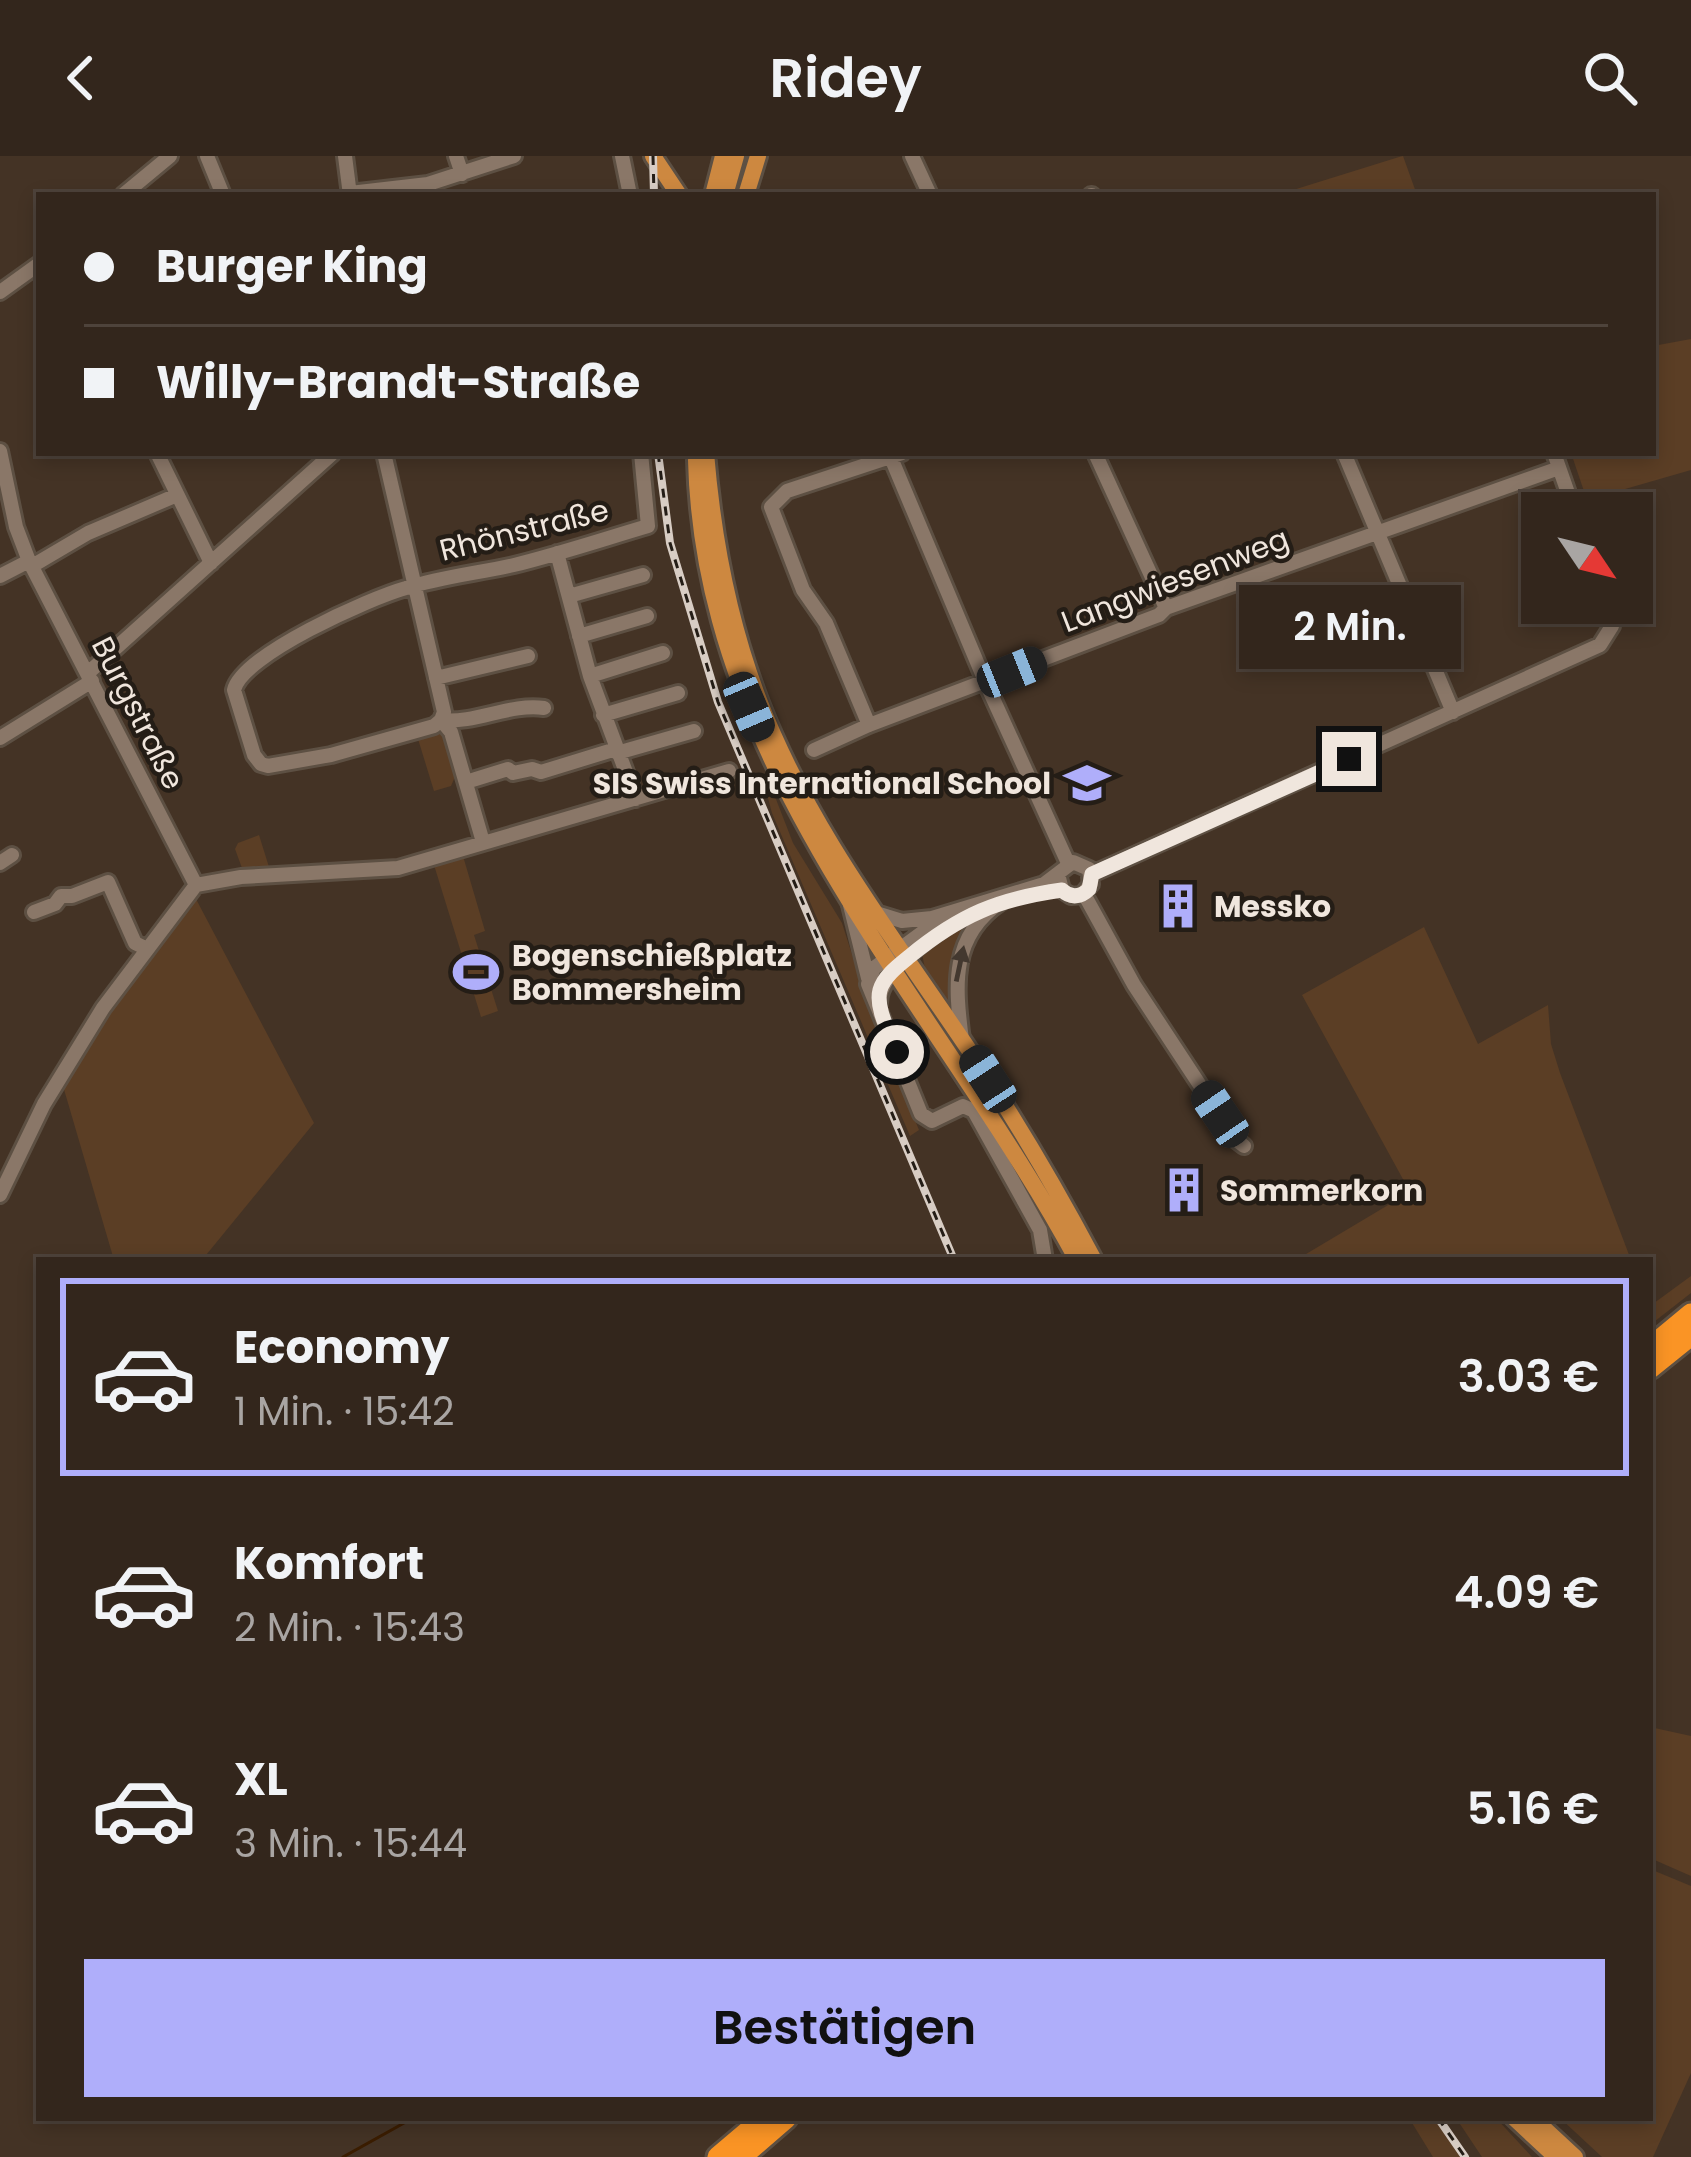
<!DOCTYPE html>
<html lang="de">
<head>
<meta charset="utf-8">
<style>
	body { margin:0; font-family:Poppins,sans-serif; background:#3e3229; color:#f1f3f6; height:100vh; display:flex; flex-direction:column; font-size:45px; white-space:nowrap }
	* { box-sizing:border-box; margin:0 }
	p { font-size:39px; color:#a9a5a3 }
	.icon { flex:none; width:66px; height:66px; fill:none; stroke:currentColor; stroke-width:2; stroke-linecap:round; stroke-linejoin:round }
	.map { position:relative; flex:1; overflow:hidden }
	.panel { position:absolute; left:36px; top:1101px; width:1617px; height:864px; display:flex; flex-direction:column; background:#33261c; border-radius:0px; box-shadow:0 6px 18px #0003,0 0 0 3px #4e433b }
	.panel>* { flex:none }
	.hud { position:absolute; left:36px; top:36px; width:1620px; height:264px; border-radius:0px; box-shadow:0 6px 18px #0003,0 0 0 3px #4e433b; display:grid; align-content:center; height:264px; padding:0 48px; background:#33261c }
	.needle { width:78px; rotate:125deg }
	.controls { position:absolute; left:1521px; top:336px; display:grid; gap:24px }
	.controls a { display:grid; place-items:center; width:132px; height:132px; border-radius:0px; background:#33261c; box-shadow:0 6px 18px #0003,0 0 0 3px #4e433b; font-size:60px }
	.end { position:absolute; width:54px; height:54px; margin:-27px; border:15px solid #f0e6dd; background:#111; box-shadow:0 0 0 6px #111 }
	.from { border-radius:50% }
	.bubble { position:absolute; height:84px; border-radius:0px; background:#33261c; box-shadow:0 6px 18px #0003,0 0 0 3px #4e433b; font-size:39px; font-weight:600; line-height:84px; text-align:center }
	.car { position:absolute; width:36px; height:72px; margin:-36px -18px; border-radius:15px; box-shadow:0 0 9px 3px #0007; background:linear-gradient(#222 24%,#8ab4d8 0 40%,#222 0 76%,#8ab4d8 0 86%,#222 0) }
	.hud b { display:flex; align-items:center; gap:42px; height:114px; font-size:45px }
	.hud b+b { border-top:3px solid #4e433b }
	.hud i { width:30px; height:30px; background:#f1f3f6 }
	ul { padding:21px 0 0; list-style:none }
	li { display:flex; align-items:center; gap:36px; height:198px; margin:0 24px 18px; padding:0 24px; border:6px solid transparent; border-radius:0px }
	li div { flex:1 }
	li b { display:block; font-size:45px }
	li em { font-style:normal; font-weight:600 }
	li.on { border-color:#afaefa }
	li>.icon { width:108px; height:108px; stroke-width:1.5 }
	.primary-button { display:flex; gap:24px; margin-top:auto; padding:24px 48px }
	.primary-button a { flex:1; height:138px; border-radius:0px; background:#afaefa; color:#111; font-size:48px; font-weight:600; line-height:138px; text-align:center }
	header { display:flex; justify-content:space-between; align-items:center; height:156px; padding:0 48px; background:#33261c; font-size:54px; font-weight:600 }
	.map>svg:first-child { display:block }
	.green { fill:#5b3e25 }
	.lines { fill:none; stroke-linecap:round; stroke-linejoin:round }
	.stream { stroke:#3b1d00; stroke-width:3 }
	.minor-casing { stroke:#5d5043; stroke-width:20 }
	.major-casing { stroke:#5d5043; stroke-width:22 }
	.highway-casing { stroke:#5d5043; stroke-width:27 }
	.minor { stroke:#8a7768; stroke-width:14 }
	.major { stroke:#cd8840; stroke-width:16 }
	.highway { stroke:#fa9425; stroke-width:21 }
	.rail-casing { stroke:#d8cdc4; stroke-width:8 }
	.rail { stroke:#241d16; stroke-width:3; stroke-dasharray:9; stroke-linecap:butt }
	.oneway { fill:#43382f }
	.route { stroke:#f0e6dd; stroke-width:15 }
	.labels { text-anchor:middle; dominant-baseline:central; stroke-width:9; stroke-linejoin:round; paint-order:stroke }
	.street-label { font-size:30px; fill:#f0e6dd; stroke:#241d16 }
	.poi-label { font-size:30px; font-weight:bold; fill:#f0e6dd; stroke:#241d16; text-anchor:start }
</style>
</head>
<body>
<header><svg class="icon" aria-label="back" viewBox="0 0 24 24"><path d="M15 5l-7 7 7 7"/></svg>Ridey<svg class="icon" aria-label="search" viewBox="0 0 24 24"><circle cx="10" cy="10" r="6"/><path d="M15 15l6 6"/></svg></header>
<div class="map">
<svg width="1691" height="2001" viewBox="0 0 1691 2001">
	<rect width="100%" height="100%" fill="#443325"/>
	<!-- green -->
	<path class="green" d="M1403,0L1417,39H1277L1399,1Z
		M1691,183V314L1587,344L1571,297H1653V190Z
		M438,574L444,577L457,616L451,630L434,635L418,583Z
		M762,620H767L793,687L842,767L869,852L919,974L910,980L772,657Z
		M259,679L269,711L242,712L235,693L238,687Z
		M463,700L485,775L474,779L498,855L481,861L434,709Z
		M196,743L314,967L202,1104H114L63,930L141,807Z
		M971,764C951,792 944,820 952,854L927,822L922,798L955,771Z
		M1424,771L1478,888L1548,849L1551,888L1560,917L1631,1104H1296L1410,1036L1302,839Z
		M1691,1120V1137L1650,1169V1150Z
		M1650,1571L1691,1580V1720L1650,1702Z
		M1650,1713L1691,1730V1917L1653,2001H1602L1560,1962H1650Z
		M1409,1962H1438L1465,2001H1433Z
		M1456,1962H1496L1532,2001H1482Z"/>
	<g class="lines">
		<!-- stream -->
		<path class="stream" d="M343,2001L413,1962"/>
		<!-- minor casing -->
		<g class="minor-casing">
			<path id="minor" d="M207,0L223,39
				M345,0L350,39
				M456,0L462,18
				M622,0L630,39
				M912,0L930,39
				M350,37L428,28L514,0
				M123,39L170,0
				M1091,39H1092
				M0,136L39,108
				M0,295L16,371L29,405L196,729
				M157,297L211,407
				M384,297L444,556L441,564L451,576L483,686
				M889,297L985,525L1068,707
				M1095,297L1166,452
				M1344,297L1453,556
				M1554,297L1575,357
				M557,397L590,520L636,643
				M32,410L88,377L177,339
				M0,420L29,405
				M569,440L643,419
				M579,480L647,460
				M88,517L333,297
				M590,520L663,497
				M436,522L528,500
				M603,559L678,537
				M441,564L434,570L331,599L268,610L261,608L254,599L234,534C242,499 370,442 406,432C441,421 478,417 514,409C559,398 604,383 648,370L641,297
				M441,564C476,568 510,547 544,552
				M869,569L826,467L803,434L771,351L787,335L902,297
				M0,582L92,525
				M814,594L869,569L1159,459L1166,452L1559,312
				M617,597L694,575
				M466,626L508,613L513,617L532,613L541,616L616,593
				M0,707L12,699
				M1092,718L1600,489L1612,470L1606,447
				M196,729L241,721L398,712L729,615
				M1084,738L1134,829L1236,984L1244,990
				M850,749L868,822
				M34,756L55,748L61,740H72L108,726L135,787L145,792
				M876,757L902,765L932,762L1044,728L1073,706L1089,713L1091,728L1082,739L1071,740L1062,734L1058,718
				M949,757L874,812L868,828L921,958L932,965L963,950L974,955L1040,1074L1045,1104
				M879,847C879,814 942,770 971,757
				M962,884C955,830 950,780 1001,746
				M0,1039L44,948L103,852L196,729"/>
		</g>
		<!-- major casing -->
		<g class="major-casing">
			<path id="major" d="M653,0L679,39
				M713,39L723,0
				M725,39L736,0
				M746,39L758,0
				M706,297C713,382 729,467 760,547C806,665 881,765 952,869C1004,944 1051,1023 1094,1104
				M696,304C704,618 936,843 1077,1104
				M1514,1962L1556,2001
				M1533,1962L1575,2001"/>
		</g>
		<!-- highway casing -->
		<g class="highway-casing">
			<path id="highway" d="M1650,1192L1691,1158
				M1650,1212L1691,1179
				M718,2001L764,1962
				M741,2001L786,1962"/>
		</g>
		<!-- minor -->
		<use href="#minor" class="minor"/>
		<!-- major -->
		<use href="#major" class="major"/>
		<!-- highway -->
		<use href="#highway" class="highway"/>
		<!-- rail casing -->
		<g class="rail-casing">
			<path id="rail" d="M653,0L654,39
				M658,297L670,387L718,546L954,1104
				M1438,1962L1465,2001"/>
		</g>
		<!-- rail -->
		<use href="#rail" class="rail"/>
	</g>
	<!-- one-way arrows -->
	<defs><path id="oneway-solid" d="M-6-.8H1V-3.2L6.5 0L1 3.2V.8H-6Z" transform="scale(3)"/></defs>
	<use class="oneway" href="#oneway-solid" transform="translate(960 808) rotate(-78)"/>
	<g class="lines">
		<!-- route -->
		<path class="route" d="M897,896C891,879 875,853 880,834C884,820 899,809 910,800C960,759 998,743 1062,734C1071,743 1081,741 1089,733L1092,718L1349,603"/>
	</g>
	<!-- icons -->
	<defs>
		<g id="school-bare" transform="scale(3.6)"><path d="M0-5L7-2L0 1L-7-2ZM-4 1L0 2.5L4 1V4Q0 6-4 4Z" fill="#afaefa" stroke="#241d16" stroke-width="2.5" paint-order="stroke"/></g>
		<g id="building-bare" transform="scale(3.6)"><path d="M-4-6H4V6H1V3H-1V6H-4ZM-2.5-4.3h1.7v1.8h-1.7ZM.8-4.3h1.7v1.8H.8ZM-2.5-1h1.7V.8h-1.7ZM.8-1h1.7V.8H.8Z" fill="#afaefa" stroke="#241d16" stroke-width="2.5" paint-order="stroke"/></g>
		<g id="stadium-bare" transform="scale(3.6)"><path d="M0-5a6.5 5 0 1 0 0 10a6.5 5 0 1 0 0-10ZM-3.5-1.8h7v3.6h-7Z" fill="#afaefa" stroke="#241d16" stroke-width="2.5" paint-order="stroke"/></g>
	</defs>
	<g fill-rule="evenodd">
		<use href="#school-bare" x="1087" y="627"/>
		<use href="#building-bare" x="1178" y="750"/>
		<use href="#stadium-bare" x="476" y="816"/>
		<use href="#building-bare" x="1184" y="1034"/>
	</g>
	<g class="labels">
		<!-- street labels -->
		<g class="street-label">
			<text transform="translate(524 374) rotate(-14)">Rhönstraße</text>
			<text transform="translate(1175 424) rotate(-21)">Langwiesenweg</text>
			<text transform="translate(138 557) rotate(63)">Burgstraße</text>
		</g>
		<!-- poi labels -->
		<g class="poi-label">
			<text x="1051" y="627" text-anchor="end">SIS Swiss International School</text>
			<text x="1214" y="750">Messko</text>
			<text x="512" y="799">Bogenschießplatz<tspan x="512" dy="34">Bommersheim</tspan></text>
			<text x="1220" y="1034">Sommerkorn</text>
		</g>
	</g>
</svg>
<div class="controls">
<a><svg class="needle" viewBox="-14 -14 28 28"><path d="M0-13l5 13h-10z" fill="#e53935"/><path d="M0 13l5-13h-10z" fill="#a9a5a3"/></svg></a>
</div>
<i class="end from" style="left:897px;top:896px"></i>
<i class="end" style="left:1349px;top:603px"></i>
<div class="bubble" style="left:1239px;top:429px;width:222px">2 Min.</div>
<i class="car" style="left:1012px;top:516px;rotate:68deg"></i>
<i class="car" style="left:749px;top:551px;rotate:157deg"></i>
<i class="car" style="left:988px;top:923px;rotate:327deg"></i>
<i class="car" style="left:1220px;top:958px;rotate:326deg"></i>
<div class="hud">
<b><i class="from"></i>Burger King</b>
<b><i></i>Willy-Brandt-Straße</b>
</div>
<section class="panel">
<ul>
<li class="on"><svg class="icon" aria-label="car" viewBox="0 0 24 24"><path d="M5 17H2v-5l4-1 3-4h7l3 4 3 1v5h-3M9 17h6M6 11h13"/><circle cx="7" cy="17" r="2"/><circle cx="17" cy="17" r="2"/></svg><div><b>Economy</b><p>1 Min. · 15:42</p></div><em>3.03 €</em></li>
<li><svg class="icon" aria-label="car" viewBox="0 0 24 24"><path d="M5 17H2v-5l4-1 3-4h7l3 4 3 1v5h-3M9 17h6M6 11h13"/><circle cx="7" cy="17" r="2"/><circle cx="17" cy="17" r="2"/></svg><div><b>Komfort</b><p>2 Min. · 15:43</p></div><em>4.09 €</em></li>
<li><svg class="icon" aria-label="car" viewBox="0 0 24 24"><path d="M5 17H2v-5l4-1 3-4h7l3 4 3 1v5h-3M9 17h6M6 11h13"/><circle cx="7" cy="17" r="2"/><circle cx="17" cy="17" r="2"/></svg><div><b>XL</b><p>3 Min. · 15:44</p></div><em>5.16 €</em></li>
</ul>
<div class="primary-button"><a>Bestätigen</a></div>
</section>
</div>
</body>
</html>
